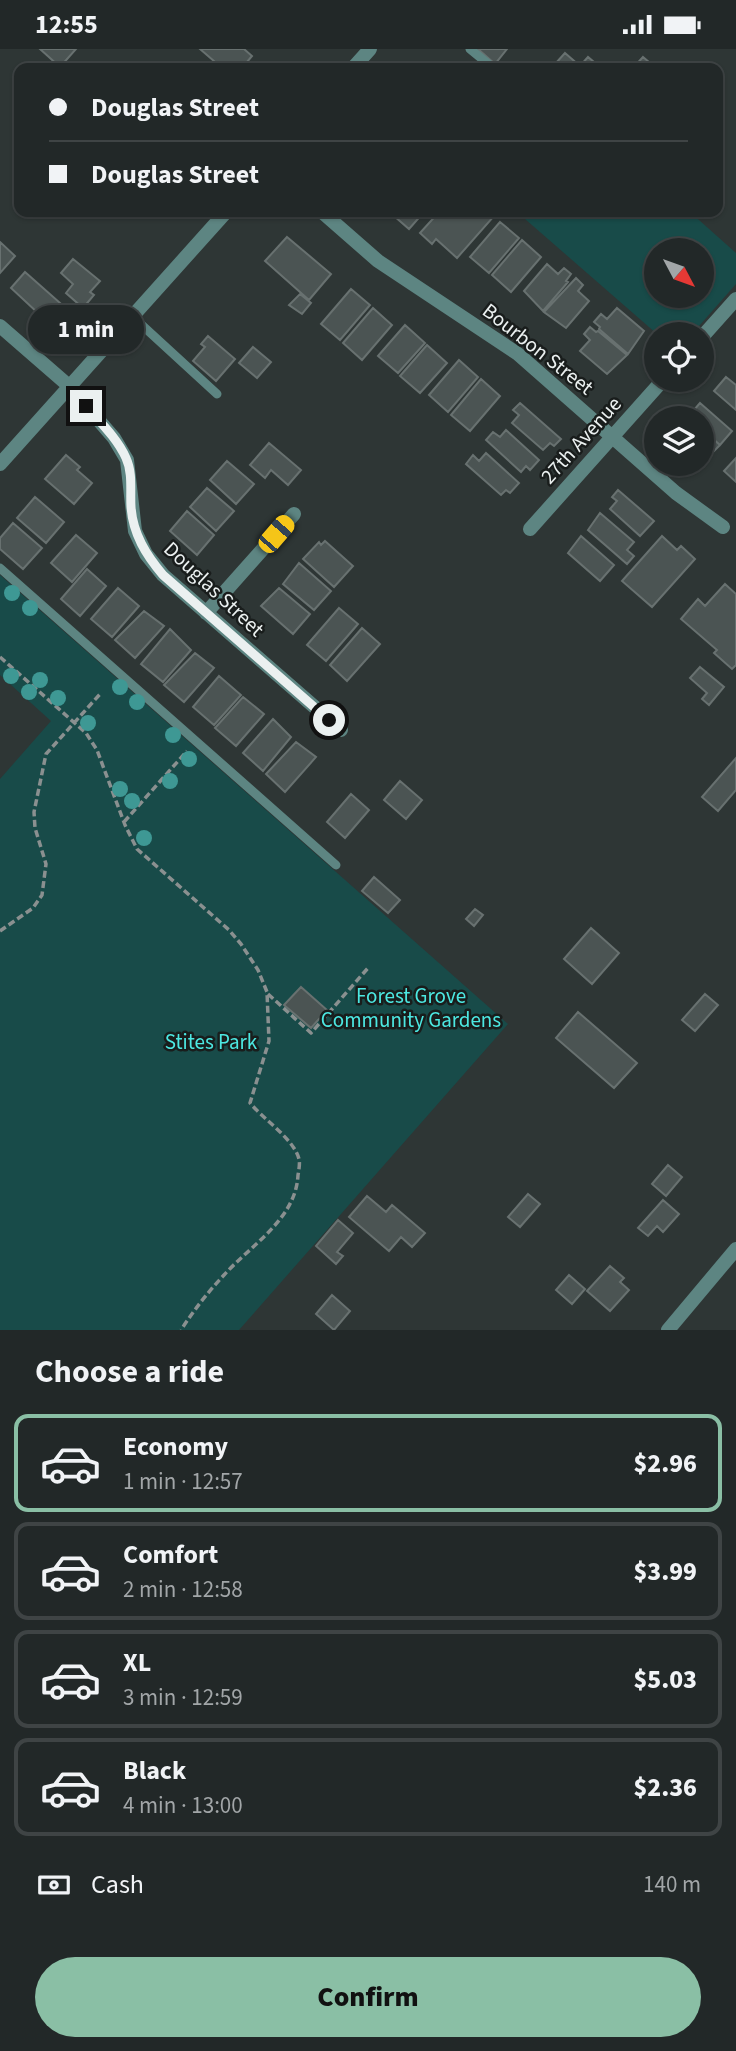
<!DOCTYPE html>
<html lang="en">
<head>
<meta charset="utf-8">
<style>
	body { margin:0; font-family:"Source Sans 3",sans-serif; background:#2e3434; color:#f1f3f6; height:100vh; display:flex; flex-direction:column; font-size:26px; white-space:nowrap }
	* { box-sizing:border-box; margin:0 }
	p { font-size:23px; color:#a2a6a8 }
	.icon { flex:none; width:38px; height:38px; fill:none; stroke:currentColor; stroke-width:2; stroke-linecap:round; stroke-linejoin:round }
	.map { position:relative; height:1281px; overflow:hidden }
	.panel { display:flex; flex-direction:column; background:#222828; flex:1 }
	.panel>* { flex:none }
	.top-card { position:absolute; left:14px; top:14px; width:709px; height:154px; border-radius:14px; box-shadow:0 2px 5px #0004,0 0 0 2px #3f4445; display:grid; align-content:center; height:154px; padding:0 35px; background:#222828 }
	.needle { width:46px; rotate:131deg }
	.fabs { position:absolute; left:644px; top:189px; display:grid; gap:14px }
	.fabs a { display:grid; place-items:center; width:70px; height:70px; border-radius:50%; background:#222828; box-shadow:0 2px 5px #0004,0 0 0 2px #3f4445; font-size:35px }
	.end { position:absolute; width:32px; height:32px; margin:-16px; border:9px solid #ebf0f0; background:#111; box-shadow:0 0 0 4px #111 }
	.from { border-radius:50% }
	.bubble { position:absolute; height:49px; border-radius:24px; background:#222828; box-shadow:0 2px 5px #0004,0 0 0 2px #3f4445; font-size:23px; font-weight:800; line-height:49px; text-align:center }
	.car { position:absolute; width:21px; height:42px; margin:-21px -10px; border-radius:9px; box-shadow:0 0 5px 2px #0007; background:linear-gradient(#f5c518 24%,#345 0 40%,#f5c518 0 76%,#345 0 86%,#f5c518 0) }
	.top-card b { display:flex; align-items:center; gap:24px; height:66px; font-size:26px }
	.top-card b+b { border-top:2px solid #3f4445 }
	.top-card i { width:18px; height:18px; background:#f1f3f6 }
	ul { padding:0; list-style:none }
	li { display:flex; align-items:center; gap:21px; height:98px; margin:0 14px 10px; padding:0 21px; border:4px solid #3f4445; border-radius:14px }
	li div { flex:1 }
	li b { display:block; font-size:26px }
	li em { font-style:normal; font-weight:800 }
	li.selected { border-color:#8abfa5 }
	li>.icon { width:63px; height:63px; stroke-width:1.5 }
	h2 { padding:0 35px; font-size:32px; line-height:84px }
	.pay { display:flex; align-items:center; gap:18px; height:77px; padding:0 35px; font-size:26px }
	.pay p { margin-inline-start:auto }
	.action { display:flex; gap:14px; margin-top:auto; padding:14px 35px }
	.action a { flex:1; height:80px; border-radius:42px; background:#8abfa5; color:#111; font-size:28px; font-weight:800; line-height:80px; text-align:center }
	.status { display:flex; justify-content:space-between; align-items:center; height:49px; padding:0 35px; background:#222828; direction:ltr }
	.status svg { height:19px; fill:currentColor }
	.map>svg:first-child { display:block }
	.green { fill:#184b49; fill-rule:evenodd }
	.building { fill:#4b5453; stroke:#687170; stroke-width:2 }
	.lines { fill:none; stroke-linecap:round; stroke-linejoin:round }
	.path { stroke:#8a9090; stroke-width:3.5; stroke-dasharray:7 3.5; stroke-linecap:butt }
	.lane { stroke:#5d8582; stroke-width:9 }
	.street { stroke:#5d8582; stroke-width:14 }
	.tree { fill:#3e9894 }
	.route { stroke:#ebf0f0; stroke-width:9 }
	.labels { text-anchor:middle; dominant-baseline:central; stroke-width:5; stroke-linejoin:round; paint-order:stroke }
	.street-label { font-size:21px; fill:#ebf0f0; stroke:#191d1c }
	.park-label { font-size:21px; fill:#4ce8e2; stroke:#191d1c }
</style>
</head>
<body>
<div class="status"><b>12:55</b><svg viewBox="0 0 49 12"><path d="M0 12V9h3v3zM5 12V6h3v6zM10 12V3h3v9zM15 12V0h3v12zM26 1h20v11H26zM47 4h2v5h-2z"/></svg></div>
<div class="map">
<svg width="736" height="1281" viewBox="0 0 736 1281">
	<rect width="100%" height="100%" fill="#2e3635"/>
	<!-- green -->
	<path class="green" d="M517,163H690L736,204V235L692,285H657ZM656,201H702V247H656Z
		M0,526L508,975L239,1281H0V730L51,672L0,626Z"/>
	<!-- building -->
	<path class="building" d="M40,0H76L60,18Z
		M200,0H244L252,7L242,19H222Z
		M478,0H507L495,15Z
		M565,4L580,17L588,8L601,19H562L556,14Z
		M643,8L656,19H633Z
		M395,163H424L409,180L393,166Z
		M439,163H491L495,166L457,209L436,190L432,195L420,184Z
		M500,173L519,189L489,224L470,208Z
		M287,188L331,225L309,251L265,212Z
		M522,191L541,208L511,243L492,226Z
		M0,193L15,207L0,224Z
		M73,210L100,232L90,243L94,246L83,259L66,244L73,235L61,224Z
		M547,215L558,225L564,219L571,225L566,232L568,233L543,262L524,242Z
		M25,223L68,261L53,278L11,239Z
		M576,229L583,236L578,242L589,252L566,279L544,263Z
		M351,240L370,256L340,291L321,275Z
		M300,245L311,254L302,265L289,256Z
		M373,259L392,276L362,311L343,294Z
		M617,259L644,282L628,305L599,280L600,278L594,273L601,265L607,270Z
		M405,276L425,294L398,324L378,307Z
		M590,278L596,283L598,282L627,306L607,325L580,302L590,291L584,285Z
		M208,287L235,310L216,332L193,312L205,298L201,295Z
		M427,296L447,314L420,344L400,327Z
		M253,298L271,313L257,329L239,314Z
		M459,311L478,328L448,363L429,346Z
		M726,328L736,336V361L714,342Z
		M481,330L500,347L470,382L451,366Z
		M520,354L561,390L554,397L550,394L543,401L512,374L519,366L513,361Z
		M700,354L732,382L720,396L702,380V369L688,368Z
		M702,380L720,396L707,409L702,404Z
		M506,381L539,411L530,421L526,417L521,423L486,391L493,383L500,388Z
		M269,394L301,421L288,436L271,421L265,429L250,416Z
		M486,404L519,434L510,444L506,441L501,446L466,415L473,406L479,412Z
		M66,406L80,418L77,421L92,434L74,455L45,430Z
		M736,409V433L724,422Z
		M227,412L254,435L236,455L210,431Z
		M207,439L234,462L216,482L190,458Z
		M618,441L654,472L640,487L610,460L617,452L612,448Z
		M35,448L64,473L46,494L17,469Z
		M187,462L214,486L197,506L170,482Z
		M600,464L634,493L627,501L634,507L627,515L588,481Z
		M13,474L42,499L23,520L0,500V489Z
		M76,486L97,504L72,533L51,514Z
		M581,487L614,516L600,532L568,504Z
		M662,487L677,501L681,497L695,510L652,558L622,532Z
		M325,492L353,517L334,538L303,510L319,493L321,496Z
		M299,514L331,542L314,561L283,535Z
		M87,520L106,537L80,567L61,550Z
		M725,535L736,545V616L732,620L714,604L717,601L681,570L698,550L705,557Z
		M118,539L139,557L112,588L91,570Z
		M279,539L310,565L293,585L261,557Z
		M339,559L358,575L326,612L307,596Z
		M144,562L164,577L135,609L115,591Z
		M362,579L380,595L347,632L330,616Z
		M170,580L191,601L163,633L141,615Z
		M195,604L214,619L184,653L164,636Z
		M700,618L724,638L709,656L702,650L707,644L690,629Z
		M219,627L241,646L214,676L193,658Z
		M243,648L264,665L236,697L215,679Z
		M273,670L291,688L263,722L243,704Z
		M296,693L316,708L285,743L266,725Z
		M736,709V741L718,762L702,748Z
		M400,732L422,751L406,770L384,751Z
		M351,745L369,761L345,789L327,773Z
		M374,828L400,851L388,864L362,842Z
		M475,860L483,866L474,877L466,870Z
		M591,879L619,904L592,935L564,910Z
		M301,938L327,961L311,979L284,956Z
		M705,945L718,956L695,982L682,971Z
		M578,963L637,1014L614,1039L556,989Z
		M668,1116L682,1128L666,1147L652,1135Z
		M528,1145L540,1155L520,1178L508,1168Z
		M367,1147L386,1163L392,1156L425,1184L412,1198L401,1188L389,1202L349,1168Z
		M663,1151L679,1165L663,1183L657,1177L648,1187L638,1179Z
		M338,1171L353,1184L337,1203L343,1207L336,1215L316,1197Z
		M610,1217L624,1229L620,1233L629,1241L610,1262L587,1242Z
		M569,1226L585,1240L572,1255L556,1241Z
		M332,1246L350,1262L334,1281L316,1265Z"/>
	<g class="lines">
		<!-- path -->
		<path class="path" d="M0,608L86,684L97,701L125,776L137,800L229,881L241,895L258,921L267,943L269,992L250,1054C263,1070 294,1090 299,1110C300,1114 299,1121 298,1126C296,1170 251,1196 224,1226C208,1243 194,1261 181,1281
			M124,773L187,702
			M0,882L33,859L42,846L46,815L35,779L34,763L46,705L101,644
			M268,945L311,984L368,919"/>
		<!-- lane -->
		<path class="lane" d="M470,0L492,18L498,19
			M132,267L217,345
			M0,519L336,816"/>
		<!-- street -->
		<path class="street" d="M353,19L370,0
			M322,163L378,212L518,305L676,444L723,478
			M0,277L69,337L114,389L127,411L135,482L146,505L163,526L341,681
			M702,288L736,250
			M0,415L226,163
			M530,480L663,331
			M206,564L294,465
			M668,1281L736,1200"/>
	</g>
	<!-- trees -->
	<g class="tree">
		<circle cx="12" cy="544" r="8"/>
		<circle cx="30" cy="559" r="8"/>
		<circle cx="11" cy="627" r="8"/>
		<circle cx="40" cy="631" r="8"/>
		<circle cx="120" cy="638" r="8"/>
		<circle cx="29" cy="643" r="8"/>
		<circle cx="58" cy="649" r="8"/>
		<circle cx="137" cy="653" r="8"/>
		<circle cx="88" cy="674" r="8"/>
		<circle cx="173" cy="686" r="8"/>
		<circle cx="189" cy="710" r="8"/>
		<circle cx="170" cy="732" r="8"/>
		<circle cx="120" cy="740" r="8"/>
		<circle cx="132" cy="752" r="8"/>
		<circle cx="144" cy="789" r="8"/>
	</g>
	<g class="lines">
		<!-- route -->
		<path class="route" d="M86,357C100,373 117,389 126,409C133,424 130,442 131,458C133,485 146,506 163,526L329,671"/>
	</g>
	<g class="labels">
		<!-- street labels -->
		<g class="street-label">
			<text transform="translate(538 300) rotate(38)">Bourbon Street</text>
			<text transform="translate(581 391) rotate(-48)">27th Avenue</text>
			<text transform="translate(214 540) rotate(43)">Douglas Street</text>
		</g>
		<!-- park labels -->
		<g class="park-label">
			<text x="411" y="947">Forest Grove<tspan x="411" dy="24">Community Gardens</tspan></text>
			<text x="211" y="993">Stites Park</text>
		</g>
	</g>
</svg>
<div class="fabs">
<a><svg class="needle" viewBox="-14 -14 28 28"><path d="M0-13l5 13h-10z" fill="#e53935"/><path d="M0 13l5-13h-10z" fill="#a2a6a8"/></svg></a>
<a><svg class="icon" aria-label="locate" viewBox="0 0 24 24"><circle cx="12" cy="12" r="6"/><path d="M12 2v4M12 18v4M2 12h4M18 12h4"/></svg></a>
<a><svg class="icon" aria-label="layers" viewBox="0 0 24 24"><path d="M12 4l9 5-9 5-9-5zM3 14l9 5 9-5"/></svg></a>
</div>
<i class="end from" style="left:329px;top:671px"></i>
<i class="end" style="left:86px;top:357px"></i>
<div class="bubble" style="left:28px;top:256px;width:116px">1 min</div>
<i class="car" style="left:276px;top:485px;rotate:41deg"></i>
<div class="top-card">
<b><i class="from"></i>Douglas Street</b>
<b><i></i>Douglas Street</b>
</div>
</div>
<section class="panel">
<h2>Choose a ride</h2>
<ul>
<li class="selected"><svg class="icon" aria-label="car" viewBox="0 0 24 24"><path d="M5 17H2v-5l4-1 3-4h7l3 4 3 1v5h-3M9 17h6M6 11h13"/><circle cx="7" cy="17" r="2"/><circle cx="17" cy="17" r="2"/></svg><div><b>Economy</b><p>1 min · 12:57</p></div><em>$2.96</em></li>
<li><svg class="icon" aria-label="car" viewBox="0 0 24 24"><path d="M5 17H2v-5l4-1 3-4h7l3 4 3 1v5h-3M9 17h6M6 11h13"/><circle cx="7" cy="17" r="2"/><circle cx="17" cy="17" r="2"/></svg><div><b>Comfort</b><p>2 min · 12:58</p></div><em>$3.99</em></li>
<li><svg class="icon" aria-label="car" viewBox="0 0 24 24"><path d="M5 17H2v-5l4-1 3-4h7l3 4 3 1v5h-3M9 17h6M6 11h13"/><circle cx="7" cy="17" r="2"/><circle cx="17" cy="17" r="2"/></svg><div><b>XL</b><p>3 min · 12:59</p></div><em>$5.03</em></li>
<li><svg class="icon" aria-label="car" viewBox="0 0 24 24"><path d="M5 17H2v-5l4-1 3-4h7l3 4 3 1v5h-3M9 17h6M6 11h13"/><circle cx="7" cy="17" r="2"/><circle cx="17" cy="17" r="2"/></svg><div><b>Black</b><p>4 min · 13:00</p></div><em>$2.36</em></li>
</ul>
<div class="pay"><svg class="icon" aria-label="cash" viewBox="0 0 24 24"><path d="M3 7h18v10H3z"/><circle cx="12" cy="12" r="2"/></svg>Cash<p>140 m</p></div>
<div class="action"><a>Confirm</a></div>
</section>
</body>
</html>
